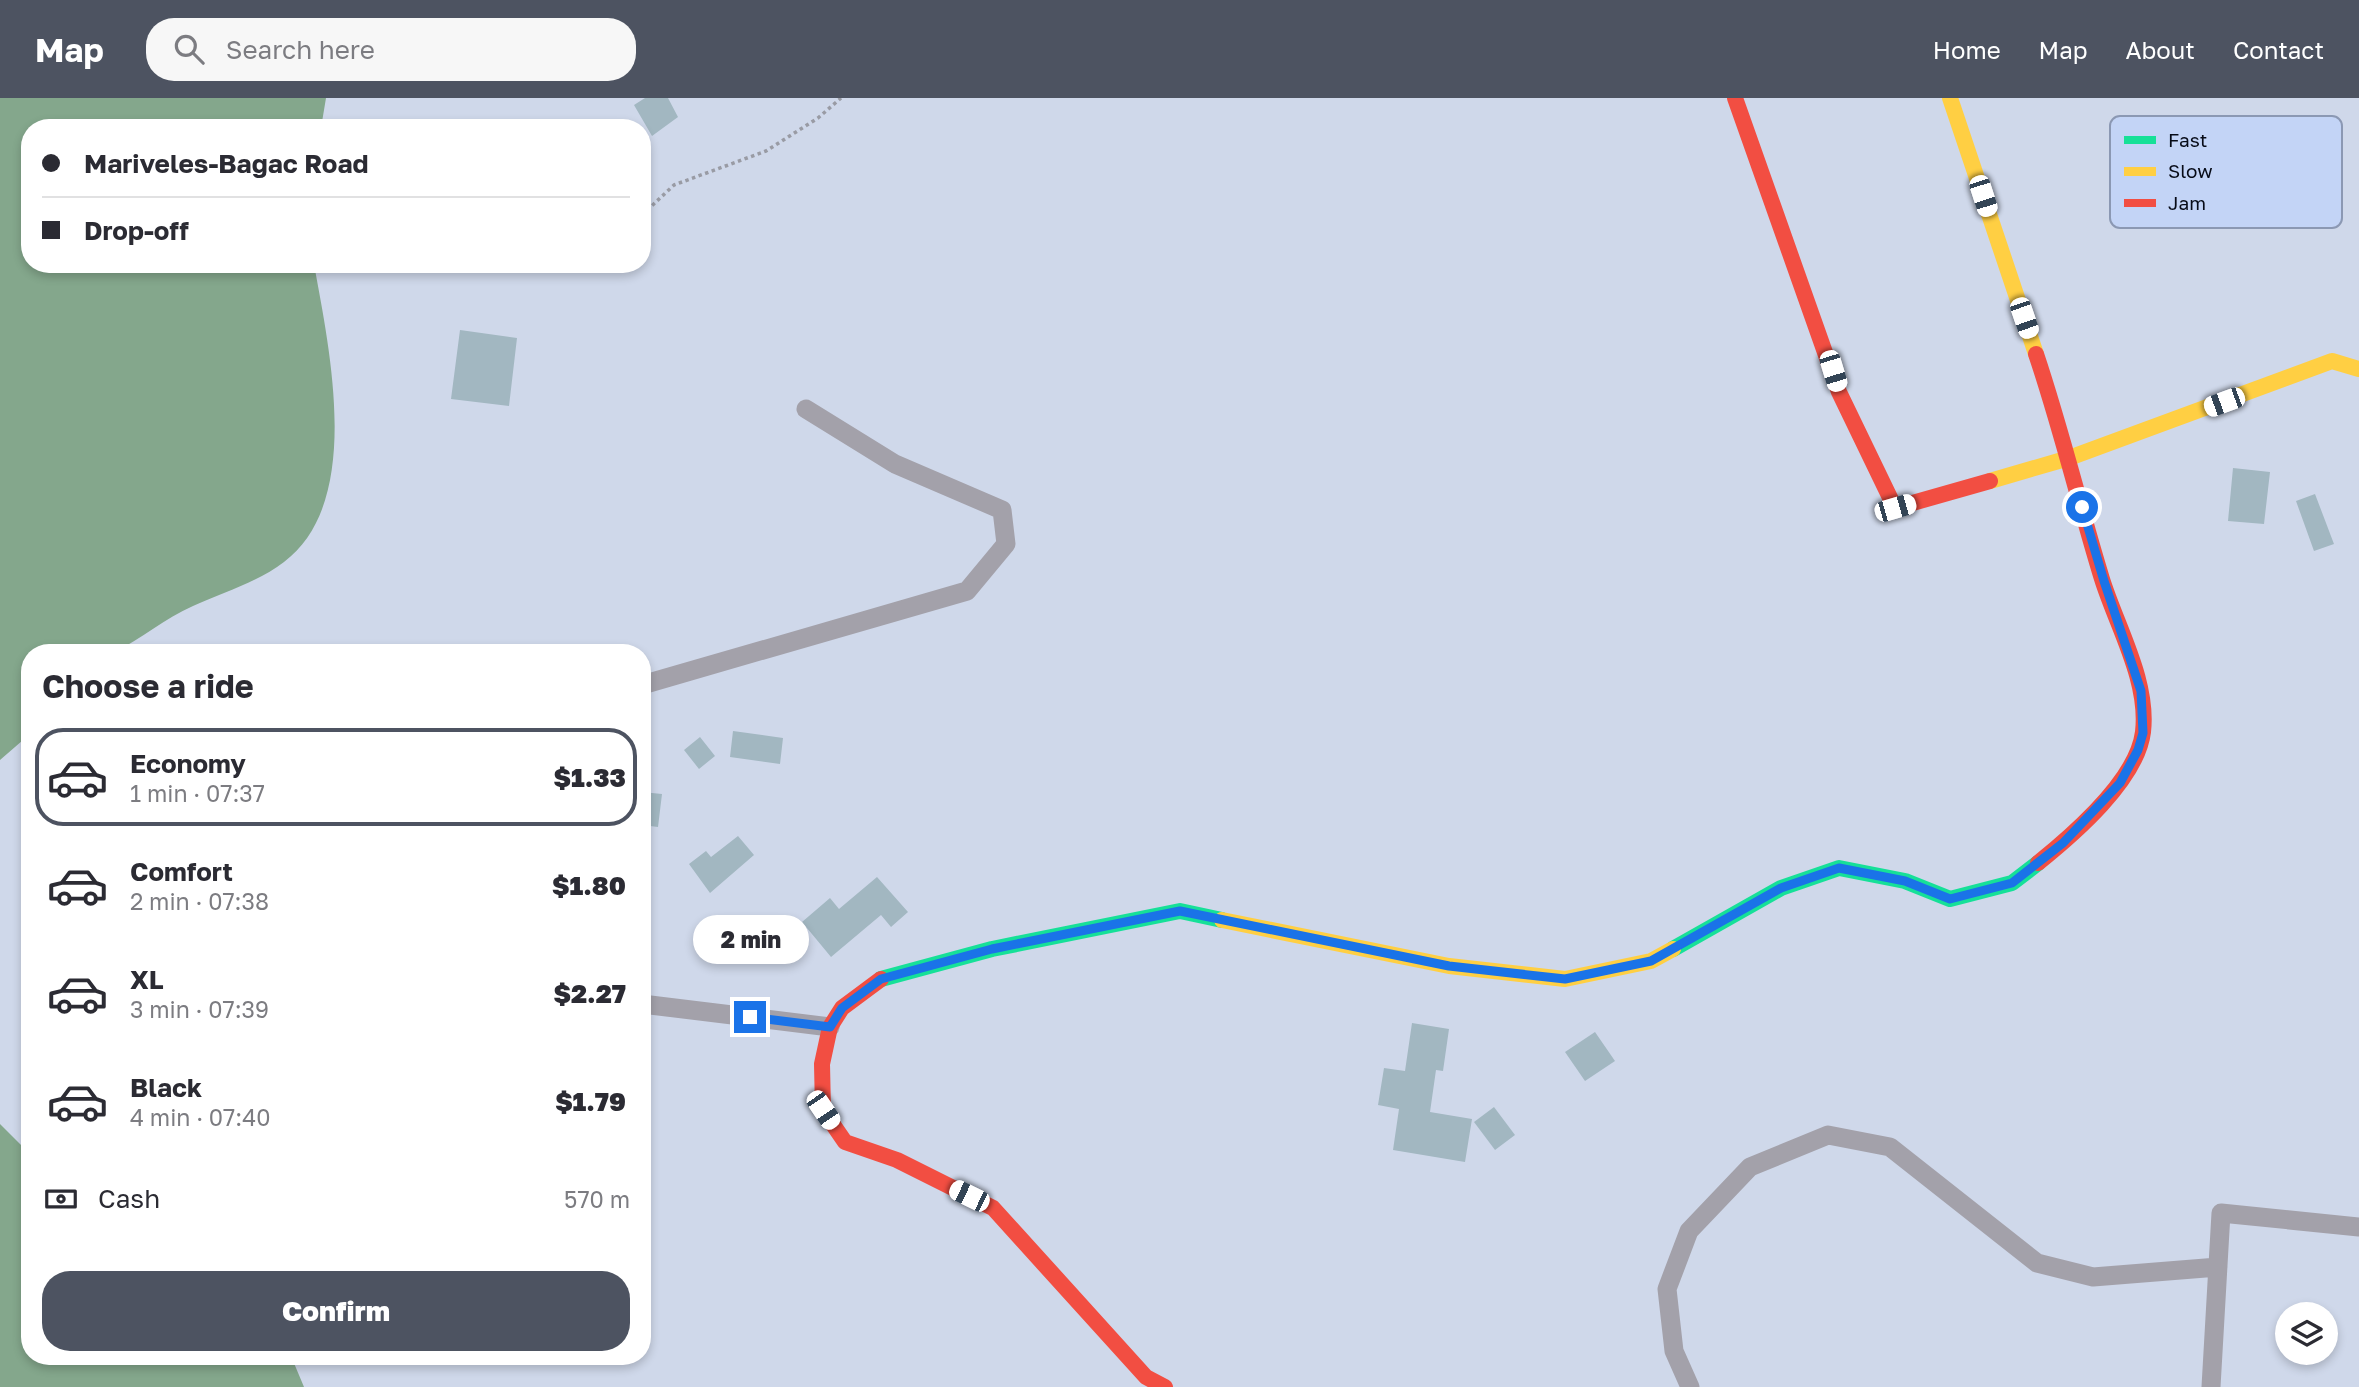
<!DOCTYPE html>
<html lang="en">
<head>
<meta charset="utf-8">
<style>
	body { margin:0; font-family:"Golos Text",sans-serif; background:#f7f7f7; color:#2b2b33; height:100vh; display:flex; flex-direction:column; font-size:26px; white-space:nowrap }
	* { box-sizing:border-box; margin:0 }
	p { font-size:23px; color:#7c7c81 }
	.icon { flex:none; width:38px; height:38px; fill:none; stroke:currentColor; stroke-width:2; stroke-linecap:round; stroke-linejoin:round }
	.map { position:relative; flex:1; overflow:hidden }
	.panel { position:absolute; left:21px; top:546px; width:630px; height:721px; display:flex; flex-direction:column; background:#fff; border-radius:28px; box-shadow:0 4px 10px #0003 }
	.panel>* { flex:none }
	.top-card { position:absolute; left:21px; top:21px; width:630px; height:154px; border-radius:28px; box-shadow:0 4px 10px #0003; display:grid; align-content:center; height:154px; padding:0 21px; background:#fff }
	.buttons { position:absolute; left:2275px; top:1204px; display:grid; gap:14px }
	.buttons a { display:grid; place-items:center; width:63px; height:63px; border-radius:50%; background:#fff; box-shadow:0 4px 10px #0003; font-size:35px }
	.end { position:absolute; width:32px; height:32px; margin:-16px; border:9px solid #1a73e8; background:#fff; box-shadow:0 0 0 4px #fff }
	.from { border-radius:50% }
	.bubble { position:absolute; height:49px; border-radius:24px; background:#fff; box-shadow:0 4px 10px #0003; font-size:23px; font-weight:800; line-height:49px; text-align:center }
	.car { position:absolute; width:21px; height:42px; margin:-21px -10px; border-radius:9px; box-shadow:0 0 5px 2px #0007; background:linear-gradient(#fff 24%,#345 0 40%,#fff 0 76%,#345 0 86%,#fff 0) }
	.top-card b { display:flex; align-items:center; gap:24px; height:66px; font-size:26px }
	.top-card b+b { border-top:2px solid #e1e1e2 }
	.top-card i { width:18px; height:18px; background:#2b2b33 }
	ul { padding:0; list-style:none }
	li { display:flex; align-items:center; gap:21px; height:98px; margin:0 14px 10px; padding:0 7px; border:4px solid transparent; border-radius:28px }
	li div { flex:1 }
	li b { display:block; font-size:26px }
	li em { font-style:normal; font-weight:800 }
	li.selected { border-color:#4d5361 }
	li>.icon { width:63px; height:63px; stroke-width:1.5 }
	h2 { padding:0 21px; font-size:32px; line-height:84px }
	.pay { display:flex; align-items:center; gap:18px; height:77px; padding:0 21px; font-size:26px }
	.pay p { margin-inline-start:auto }
	.button { display:flex; gap:14px; margin-top:auto; padding:14px 21px }
	.button a { flex:1; height:80px; border-radius:28px; background:#4d5361; color:#fff; font-size:28px; font-weight:800; line-height:80px; text-align:center }
	header { display:flex; align-items:center; gap:42px; box-sizing:border-box; height:98px; padding:0 35px; background:#4d5361; color:#fff }
	header strong { font-size:33px }
	nav { display:flex; gap:38px; margin-inline-start:auto; font-size:24px }
	.search { width:490px; height:63px; background:#f7f7f7; display:flex; align-items:center; gap:18px; box-sizing:border-box; padding:0 24px; border-radius:28px; color:#7c7c81; font-size:26px }
	.map>svg:first-child { display:block }
	.water { fill:#84a78c }
	.building { fill:#a2b7c1 }
	.lines { fill:none; stroke-linecap:round; stroke-linejoin:round }
	.path { stroke:#999ba4; stroke-width:3.5; stroke-dasharray:3.5 3.5; stroke-linecap:butt }
	.street { stroke:#a3a1aa; stroke-width:19 }
	.fast { stroke:#16e098; stroke-width:16 }
	.slow { stroke:#ffcf43; stroke-width:16 }
	.jam { stroke:#f24e42; stroke-width:16 }
	.route { stroke:#1a73e8; stroke-width:9 }
	.key { fill:#c3d4f6; stroke:#8b98b3; stroke-width:2 }
	.key-label { font-size:19px; fill:#070b17 }
</style>
</head>
<body>
<header>
<strong>Map</strong>
<div class="search"><svg class="icon" aria-label="search" viewBox="0 0 24 24"><circle cx="10" cy="10" r="6"/><path d="M15 15l6 6"/></svg>Search here</div>
<nav><a>Home</a><a>Map</a><a>About</a><a>Contact</a></nav>
</header>
<div class="map">
<svg width="2359" height="1289" viewBox="0 0 2359 1289">
	<rect width="100%" height="100%" fill="#cfd8ea"/>
	<!-- water -->
	<path class="water" d="M0,0H326L321,30H30V166H314C329,250 364,404 284,464C258,484 222,495 193,508C165,520 141,541 115,554C105,559 45,555 30,555V636L0,662Z
		M0,1026L30,1056V1258H291L304,1289H0Z"/>
	<!-- building -->
	<path class="building" d="M645,0H668L678,19L652,38L634,7Z
		M460,232L517,240L509,308L451,301Z
		M2233,370L2270,374L2264,426L2228,423Z
		M2315,396L2334,446L2314,453L2296,403Z
		M733,633L783,640L780,666L730,659Z
		M700,639L715,658L699,671L684,652Z
		M642,694L662,696L658,729L642,727Z
		M738,738L754,757L710,795L689,766L706,753L711,759Z
		M877,779L908,814L891,829L881,817L831,859L802,824L830,800L839,811Z
		M1412,925L1449,931L1443,973L1436,972L1430,1014L1472,1021L1465,1064L1393,1052L1399,1011L1378,1007L1384,970L1405,973Z
		M1595,934L1615,963L1585,983L1565,954Z
		M1494,1009L1515,1037L1495,1052L1474,1024Z"/>
	<g class="lines">
		<!-- path -->
		<path class="path" d="M642,117L674,87L766,53L818,20L841,0"/>
		<!-- street -->
		<path class="street" d="M642,587L967,493L1006,446L1002,412L895,366L806,311
			M642,906L830,929
			M1690,1289L1674,1253L1667,1191L1689,1133L1750,1069L1828,1037L1890,1049L2037,1165L2093,1179L2218,1169
			M2211,1289L2221,1115L2359,1129"/>
		<!-- fast -->
		<path class="fast" d="M1673,851L1781,790L1839,770L1905,783L1950,801L2012,785L2038,765
			M881,881L992,851L1180,813L1222,822"/>
		<!-- slow -->
		<path class="slow" d="M1950,0L2036,256
			M1990,383L2069,360L2332,263L2359,271
			M1222,822L1449,868L1565,881L1651,863L1673,851"/>
		<!-- jam -->
		<path class="jam" d="M1735,0L1839,294L1895,410L1990,383
			M2036,256C2061,330 2079,406 2102,481C2117,529 2149,583 2143,634C2137,682 2074,736 2038,765
			M881,881L842,910L830,929L822,966L823,1012L845,1044L897,1062L993,1110L1146,1279L1165,1289"/>
	</g>
	<g class="lines">
		<!-- route -->
		<path class="route" d="M750,919L830,929L842,910L881,881L992,851L1180,813L1449,868L1565,881L1651,863L1781,790L1839,770L1905,783L1950,801L2012,785L2063,745L2120,685L2138,652L2143,635L2141,593L2104,483L2082,409"/>
	</g>
	<!-- legend -->
	<rect x="2110" y="18" width="232" height="112" rx="10" class="key"/>
	<rect x="2124" y="38" width="32" height="8" fill="#16e098"/>
	<rect x="2124" y="69" width="32" height="9" fill="#ffcf43"/>
	<rect x="2124" y="101" width="32" height="8" fill="#f24e42"/>
	<g class="key-label">
		<text x="2168" y="49">Fast</text>
		<text x="2168" y="80">Slow</text>
		<text x="2168" y="112">Jam</text>
	</g>
</svg>
<div class="buttons">
<a><svg class="icon" aria-label="layers" viewBox="0 0 24 24"><path d="M12 4l9 5-9 5-9-5zM3 14l9 5 9-5"/></svg></a>
</div>
<i class="end from" style="left:2082px;top:409px"></i>
<i class="end" style="left:750px;top:919px"></i>
<div class="bubble" style="left:693px;top:817px;width:116px">2 min</div>
<i class="car" style="left:1983px;top:98px;rotate:162deg"></i>
<i class="car" style="left:2024px;top:220px;rotate:161deg"></i>
<i class="car" style="left:1833px;top:273px;rotate:163deg"></i>
<i class="car" style="left:2224px;top:304px;rotate:250deg"></i>
<i class="car" style="left:1895px;top:410px;rotate:74deg"></i>
<i class="car" style="left:823px;top:1012px;rotate:146deg"></i>
<i class="car" style="left:969px;top:1098px;rotate:296deg"></i>
<div class="top-card">
<b><i class="from"></i>Mariveles-Bagac Road</b>
<b><i></i>Drop-off</b>
</div>
<section class="panel">
<h2>Choose a ride</h2>
<ul>
<li class="selected"><svg class="icon" aria-label="car" viewBox="0 0 24 24"><path d="M5 17H2v-5l4-1 3-4h7l3 4 3 1v5h-3M9 17h6M6 11h13"/><circle cx="7" cy="17" r="2"/><circle cx="17" cy="17" r="2"/></svg><div><b>Economy</b><p>1 min · 07:37</p></div><em>$1.33</em></li>
<li><svg class="icon" aria-label="car" viewBox="0 0 24 24"><path d="M5 17H2v-5l4-1 3-4h7l3 4 3 1v5h-3M9 17h6M6 11h13"/><circle cx="7" cy="17" r="2"/><circle cx="17" cy="17" r="2"/></svg><div><b>Comfort</b><p>2 min · 07:38</p></div><em>$1.80</em></li>
<li><svg class="icon" aria-label="car" viewBox="0 0 24 24"><path d="M5 17H2v-5l4-1 3-4h7l3 4 3 1v5h-3M9 17h6M6 11h13"/><circle cx="7" cy="17" r="2"/><circle cx="17" cy="17" r="2"/></svg><div><b>XL</b><p>3 min · 07:39</p></div><em>$2.27</em></li>
<li><svg class="icon" aria-label="car" viewBox="0 0 24 24"><path d="M5 17H2v-5l4-1 3-4h7l3 4 3 1v5h-3M9 17h6M6 11h13"/><circle cx="7" cy="17" r="2"/><circle cx="17" cy="17" r="2"/></svg><div><b>Black</b><p>4 min · 07:40</p></div><em>$1.79</em></li>
</ul>
<div class="pay"><svg class="icon" aria-label="cash" viewBox="0 0 24 24"><path d="M3 7h18v10H3z"/><circle cx="12" cy="12" r="2"/></svg>Cash<p>570 m</p></div>
<div class="button"><a>Confirm</a></div>
</section>
</div>
</body>
</html>
